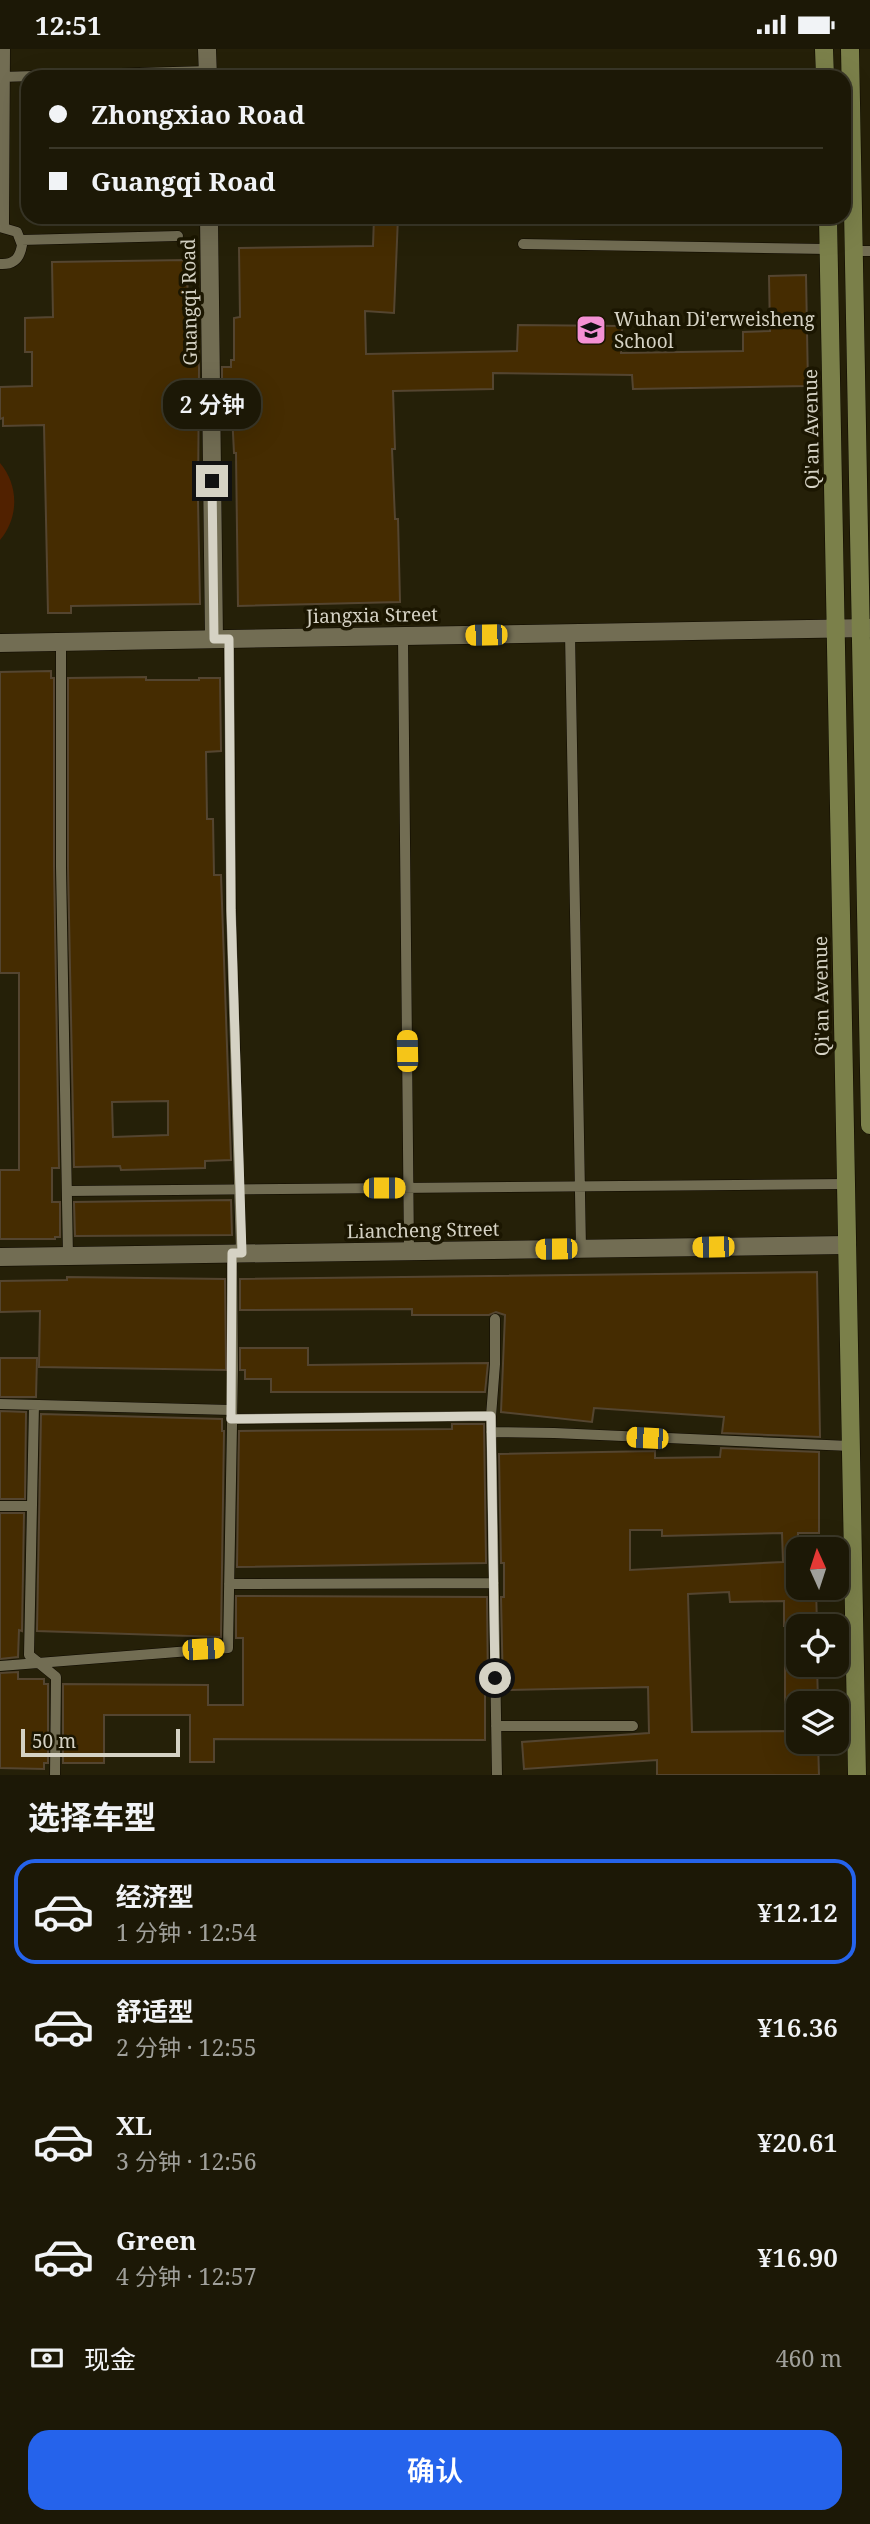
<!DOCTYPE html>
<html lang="zh">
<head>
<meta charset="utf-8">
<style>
	body { margin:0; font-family:"Noto Serif","Noto Sans SC",serif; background:#292514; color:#f1f3f6; height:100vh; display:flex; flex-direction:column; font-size:26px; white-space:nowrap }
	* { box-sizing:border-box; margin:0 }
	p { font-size:23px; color:#a0a09b }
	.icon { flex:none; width:38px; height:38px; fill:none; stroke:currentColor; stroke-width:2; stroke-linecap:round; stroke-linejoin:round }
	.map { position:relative; height:1726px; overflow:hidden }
	.sheet { display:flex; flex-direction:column; background:#1c1806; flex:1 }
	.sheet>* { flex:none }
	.top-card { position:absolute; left:21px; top:21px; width:830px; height:154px; border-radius:21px; box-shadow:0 7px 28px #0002,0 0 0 2px #3a3728; display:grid; align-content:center; height:154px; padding:0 28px; background:#1c1806 }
	.needle { width:46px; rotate:357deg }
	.controls { position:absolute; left:786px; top:1488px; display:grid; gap:14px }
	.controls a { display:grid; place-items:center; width:63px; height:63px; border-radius:14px; background:#1c1806; box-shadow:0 7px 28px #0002,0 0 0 2px #3a3728; font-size:35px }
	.scale { position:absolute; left:21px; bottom:18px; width:159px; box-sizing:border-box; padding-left:7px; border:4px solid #d5d2c4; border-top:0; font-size:19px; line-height:24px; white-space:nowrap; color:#d5d2c4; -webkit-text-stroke:5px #1b1601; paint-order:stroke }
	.end { position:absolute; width:32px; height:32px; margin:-16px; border:9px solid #d5d2c4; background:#111; box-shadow:0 0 0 4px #111 }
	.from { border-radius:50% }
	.bubble { position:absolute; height:49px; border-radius:21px; background:#1c1806; box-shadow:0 7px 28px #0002,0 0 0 2px #3a3728; font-size:23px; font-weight:600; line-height:49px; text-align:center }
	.car { position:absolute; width:21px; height:42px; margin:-21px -10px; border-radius:9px; box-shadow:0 0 5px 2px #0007; background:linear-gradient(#f5c518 24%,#345 0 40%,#f5c518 0 76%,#345 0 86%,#f5c518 0) }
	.top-card b { display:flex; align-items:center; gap:24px; height:66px; font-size:26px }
	.top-card b+b { border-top:2px solid #3a3728 }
	.top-card i { width:18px; height:18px; background:#f1f3f6 }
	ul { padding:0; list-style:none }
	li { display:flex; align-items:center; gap:21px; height:105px; margin:0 14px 10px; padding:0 14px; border:4px solid transparent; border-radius:21px }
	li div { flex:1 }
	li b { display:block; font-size:26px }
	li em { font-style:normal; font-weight:600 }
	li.on { border-color:#2563eb }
	li>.icon { width:63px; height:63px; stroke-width:1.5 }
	h2 { padding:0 28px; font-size:32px; line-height:84px }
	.pay { display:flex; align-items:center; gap:18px; height:77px; padding:0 28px; font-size:26px }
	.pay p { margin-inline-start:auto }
	.primary-button { display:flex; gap:14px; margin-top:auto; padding:14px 28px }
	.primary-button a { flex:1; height:80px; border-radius:21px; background:#2563eb; color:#fff; font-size:28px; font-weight:600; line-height:80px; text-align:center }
	.status { display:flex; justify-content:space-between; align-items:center; height:49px; padding:0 35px; background:#1c1806; direction:ltr }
	.status svg { height:19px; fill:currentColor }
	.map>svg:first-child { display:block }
	.green { fill:#512100 }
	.building { fill:#452c01; stroke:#544530; stroke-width:2; fill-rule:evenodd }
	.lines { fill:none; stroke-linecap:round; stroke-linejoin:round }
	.service-casing { stroke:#0e0900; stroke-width:11 }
	.minor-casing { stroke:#0e0900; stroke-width:19 }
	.tertiary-casing { stroke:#0e0900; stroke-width:19 }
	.secondary-casing { stroke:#0e0900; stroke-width:19 }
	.service { stroke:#726d53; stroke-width:10 }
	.minor { stroke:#726d53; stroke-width:18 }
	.tertiary { stroke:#726d53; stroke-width:18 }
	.secondary { stroke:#7b804a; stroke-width:18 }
	.route { stroke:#d5d2c4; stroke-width:9 }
	.labels { text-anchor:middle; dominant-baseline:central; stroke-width:7; stroke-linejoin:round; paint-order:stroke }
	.street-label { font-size:19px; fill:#d5d2c4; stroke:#1b1601 }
	.poi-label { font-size:19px; fill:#d5d2c4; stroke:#1b1601; text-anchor:start }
</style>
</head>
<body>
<div class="status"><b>12:51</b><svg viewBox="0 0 49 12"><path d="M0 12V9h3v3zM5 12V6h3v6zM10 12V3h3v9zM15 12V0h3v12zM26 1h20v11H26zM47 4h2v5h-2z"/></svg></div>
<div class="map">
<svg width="870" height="1726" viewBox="0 0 870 1726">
	<rect width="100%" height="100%" fill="#252008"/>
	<!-- green -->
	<path class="green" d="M533,168H583V176L533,174Z
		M0,414C19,436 19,469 0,491Z"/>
	<!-- building -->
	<path class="building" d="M374,168H398L394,264L365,262L366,305L517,302L518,276L622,277L621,304L743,302V283L770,282L769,227L806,226L808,337L633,340L632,326L493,324V340L393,342L395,400H392L395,470H398L400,553L238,557L236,404H234L231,345H222V318H231V311H234V269L240,268L239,199L373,197Z
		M187,211L188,266H197L199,319L198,452L200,555L71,557V564H48L44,376L3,377V369L0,370V338L32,337V303H25V269L53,268L52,213Z
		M51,622V629H54V818L59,1119H52V1153H60V1188H55V1190H0V1121H19V924H0V623Z
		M146,628V631H199V629H220L221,702L206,703L207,770H213L214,826H221L231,1111L205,1112V1119L121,1121L120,1117L74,1118L68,818V629ZM168,1052V1086L113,1088L112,1053Z
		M231,1151L232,1186L75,1187L74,1153Z
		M817,1223L820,1388L722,1384L724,1368L594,1359L592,1373L501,1363L505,1266L496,1263L489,1266H412V1260L240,1261V1230Z
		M67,1228L225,1230L226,1321L39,1318L40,1262L0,1263V1232L67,1231Z
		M240,1299H308V1316L488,1314L485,1343H271V1330H245V1321H240Z
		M0,1309H37L36,1348H0Z
		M0,1362L26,1363L25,1450H0Z
		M41,1365L222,1370V1382H224L221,1588L37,1582Z
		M452,1375H484L486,1514L237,1518L239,1382L452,1380Z
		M721,1399L819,1403V1484H798V1538H816L817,1577H784V1552L730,1553L729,1543L688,1545L692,1683L798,1682V1692H818L819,1726H657V1711L524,1720L522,1693L649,1684L648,1638L503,1641L501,1548H504V1514H501L499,1405L655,1402V1409L720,1408ZM630,1481H662V1487L782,1484L783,1513L630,1521Z
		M0,1464H24L22,1582L19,1581L18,1608L0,1610Z
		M236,1547L487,1548L488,1641H485V1691L214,1690V1713H190V1666H104V1714H63V1635L208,1636V1656H243V1589H236Z
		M785,1615H817L818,1654H785Z
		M18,1623V1630H44V1635H48V1714H44V1720L0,1719V1624Z"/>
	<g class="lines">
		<!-- service casing -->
		<g class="service-casing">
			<path id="service" d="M0,28L208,22
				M4,178L5,0
				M21,191L178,187
				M523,195L828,200
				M854,202H870
				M0,215C14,216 20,209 22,196L17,183L0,178
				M570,584L581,1199
				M403,587L409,1202
				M229,590L231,861L241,1204
				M61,593V818L68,1207
				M67,1142L846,1135
				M495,1270V1315L491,1367L497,1726
				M0,1355L231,1361
				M34,1356L29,1606L56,1628L55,1726
				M231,1370L491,1367
				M491,1383L554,1384L850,1397
				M0,1457H32
				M229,1535L494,1534
				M0,1617L228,1599L233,1320L232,1204
				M496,1677H633"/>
		</g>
		<!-- minor casing -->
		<g class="minor-casing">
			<path id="minor" d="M207,0L208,28
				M209,168L214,590
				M0,1208L847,1196"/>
		</g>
		<!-- tertiary casing -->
		<g class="tertiary-casing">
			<path id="tertiary" d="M0,594L870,579"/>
		</g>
		<!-- secondary casing -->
		<g class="secondary-casing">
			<path id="secondary" d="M824,0L825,28
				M850,0L870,1076
				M828,168L857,1726"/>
		</g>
		<!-- service -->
		<use href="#service" class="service"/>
		<!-- minor -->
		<use href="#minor" class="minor"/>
		<!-- tertiary -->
		<use href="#tertiary" class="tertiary"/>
		<!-- secondary -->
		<use href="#secondary" class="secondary"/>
	</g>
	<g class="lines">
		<!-- route -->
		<path class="route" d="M212,432L214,590H229L231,861L242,1204H232L231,1370L491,1367L495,1629"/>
	</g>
	<!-- icons -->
	<defs>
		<g id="school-square" transform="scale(1.575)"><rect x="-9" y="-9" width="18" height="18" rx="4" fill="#f491d4" stroke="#1b1601"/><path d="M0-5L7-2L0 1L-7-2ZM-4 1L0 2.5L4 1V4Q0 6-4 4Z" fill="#111"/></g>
	</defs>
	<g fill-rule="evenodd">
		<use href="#school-square" x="591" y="281"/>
	</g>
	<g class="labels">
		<!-- street labels -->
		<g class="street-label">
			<text transform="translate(189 253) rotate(-91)">Guangqi Road</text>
			<text transform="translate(811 380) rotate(-91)">Qi'an Avenue</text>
			<text transform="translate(372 566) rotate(-1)">Jiangxia Street</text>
			<text transform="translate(821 947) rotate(-91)">Qi'an Avenue</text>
			<text transform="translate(423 1181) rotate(-1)">Liancheng Street</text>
		</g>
		<!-- poi labels -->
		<g class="poi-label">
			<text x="614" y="270">Wuhan Di'erweisheng<tspan x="614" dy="22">School</tspan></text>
		</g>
	</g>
</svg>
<div class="controls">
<a><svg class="needle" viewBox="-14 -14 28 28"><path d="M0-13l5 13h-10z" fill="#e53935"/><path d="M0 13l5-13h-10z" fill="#a0a09b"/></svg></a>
<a><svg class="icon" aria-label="locate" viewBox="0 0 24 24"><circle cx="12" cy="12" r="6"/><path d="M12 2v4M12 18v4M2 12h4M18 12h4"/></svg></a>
<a><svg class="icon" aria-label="layers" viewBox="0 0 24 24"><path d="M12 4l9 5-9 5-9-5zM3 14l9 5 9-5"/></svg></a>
</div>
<div class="scale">50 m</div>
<i class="end from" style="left:495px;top:1629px"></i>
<i class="end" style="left:212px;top:432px"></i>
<div class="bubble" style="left:163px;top:331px;width:98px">2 分钟</div>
<i class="car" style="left:486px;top:586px;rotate:269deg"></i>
<i class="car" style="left:407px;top:1002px;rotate:359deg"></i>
<i class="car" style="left:384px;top:1139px;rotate:90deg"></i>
<i class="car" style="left:713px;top:1198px;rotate:269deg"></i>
<i class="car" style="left:556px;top:1200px;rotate:269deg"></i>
<i class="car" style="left:647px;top:1389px;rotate:273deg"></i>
<i class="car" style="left:203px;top:1600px;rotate:86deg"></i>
<div class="top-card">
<b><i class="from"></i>Zhongxiao Road</b>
<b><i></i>Guangqi Road</b>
</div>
</div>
<section class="sheet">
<h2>选择车型</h2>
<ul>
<li class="on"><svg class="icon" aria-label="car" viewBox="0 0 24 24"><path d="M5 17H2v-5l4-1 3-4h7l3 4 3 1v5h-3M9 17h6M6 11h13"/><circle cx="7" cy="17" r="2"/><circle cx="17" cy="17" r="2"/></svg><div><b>经济型</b><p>1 分钟 · 12:54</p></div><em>¥12.12</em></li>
<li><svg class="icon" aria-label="car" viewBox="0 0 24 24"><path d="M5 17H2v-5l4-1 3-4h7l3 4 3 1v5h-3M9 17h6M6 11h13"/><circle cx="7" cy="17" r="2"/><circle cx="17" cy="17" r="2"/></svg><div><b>舒适型</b><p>2 分钟 · 12:55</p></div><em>¥16.36</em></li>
<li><svg class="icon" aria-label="car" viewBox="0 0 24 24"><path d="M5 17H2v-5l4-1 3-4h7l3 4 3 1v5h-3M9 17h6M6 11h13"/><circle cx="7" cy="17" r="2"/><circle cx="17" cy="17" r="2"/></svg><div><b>XL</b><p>3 分钟 · 12:56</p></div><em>¥20.61</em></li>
<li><svg class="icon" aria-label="car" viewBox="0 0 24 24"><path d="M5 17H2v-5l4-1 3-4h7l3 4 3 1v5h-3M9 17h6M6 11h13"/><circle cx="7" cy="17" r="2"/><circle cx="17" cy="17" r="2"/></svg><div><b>Green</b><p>4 分钟 · 12:57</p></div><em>¥16.90</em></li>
</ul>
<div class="pay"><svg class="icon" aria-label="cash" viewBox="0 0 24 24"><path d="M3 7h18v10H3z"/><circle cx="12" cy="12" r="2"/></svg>现金<p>460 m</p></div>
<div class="primary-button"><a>确认</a></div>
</section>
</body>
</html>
